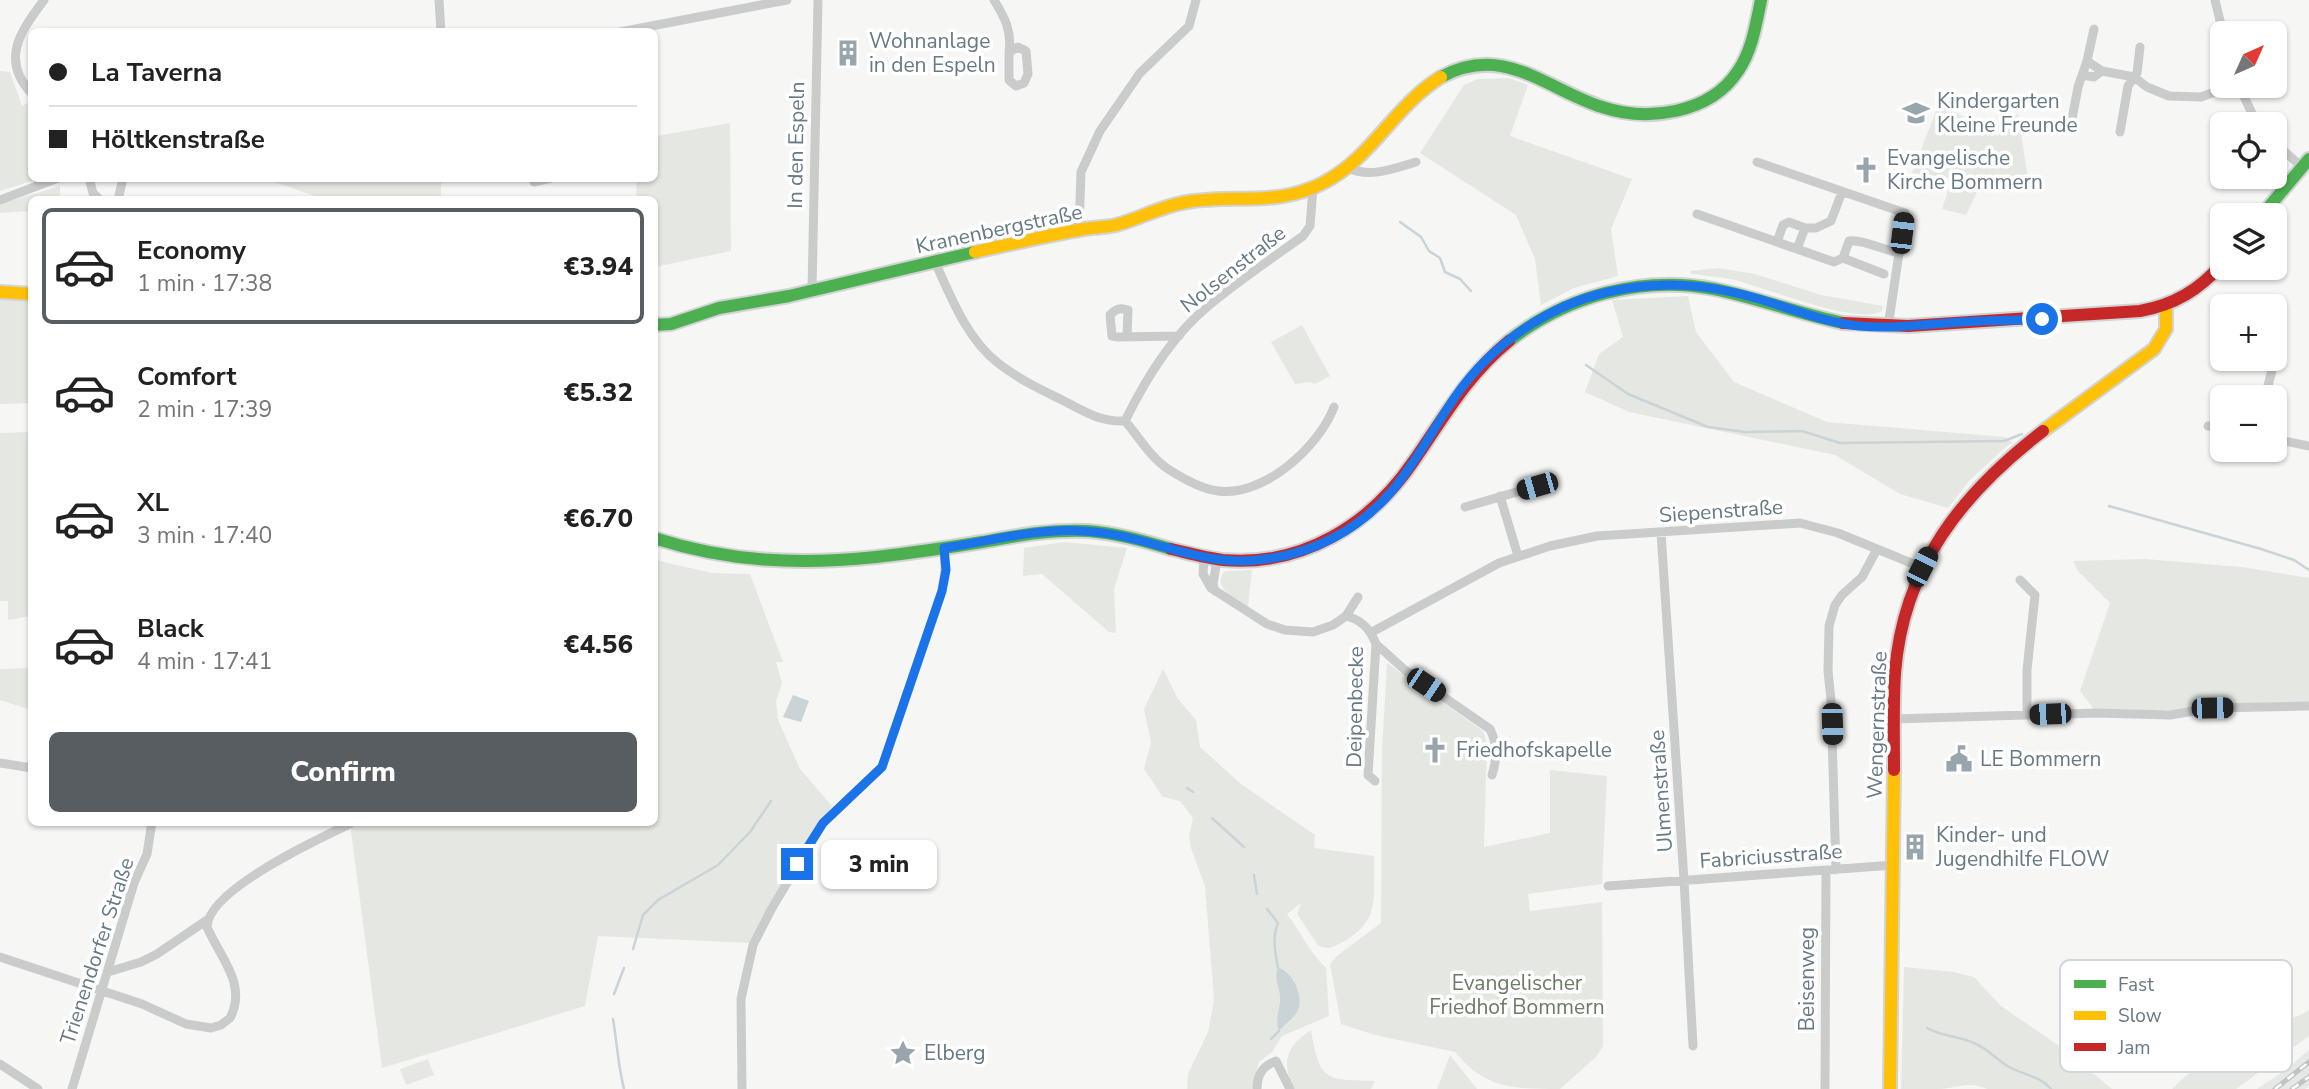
<!DOCTYPE html>
<html lang="en">
<head>
<meta charset="utf-8">
<style>
	body { margin:0; font-family:"Nunito Sans",sans-serif; background:#f2f2f2; color:#222; height:100vh; display:flex; flex-direction:column; font-size:26px; white-space:nowrap }
	* { box-sizing:border-box; margin:0 }
	p { font-size:23px; color:#767676 }
	.icon { flex:none; width:38px; height:38px; fill:none; stroke:currentColor; stroke-width:2; stroke-linecap:round; stroke-linejoin:round }
	.map { position:relative; flex:1; overflow:hidden }
	.side { position:absolute; left:28px; top:196px; width:630px; height:630px; display:flex; flex-direction:column; background:#fff; border-radius:10px; box-shadow:0 2px 5px #0004 }
	.side>* { flex:none }
	.banner { position:absolute; left:28px; top:28px; width:630px; height:154px; border-radius:10px; box-shadow:0 2px 5px #0004; display:grid; align-content:center; height:154px; padding:0 21px; background:#fff }
	.needle { width:46px; rotate:45deg }
	.tools { position:absolute; left:2210px; top:21px; display:grid; gap:14px }
	.tools a { display:grid; place-items:center; width:77px; height:77px; border-radius:10px; background:#fff; box-shadow:0 2px 5px #0004; font-size:35px }
	.end { position:absolute; width:32px; height:32px; margin:-16px; border:9px solid #1a73e8; background:#fff; box-shadow:0 0 0 4px #fff }
	.from { border-radius:50% }
	.bubble { position:absolute; height:49px; border-radius:10px; background:#fff; box-shadow:0 2px 5px #0004; font-size:23px; font-weight:800; line-height:49px; text-align:center }
	.car { position:absolute; width:21px; height:42px; margin:-21px -10px; border-radius:9px; box-shadow:0 0 5px 2px #0007; background:linear-gradient(#222 24%,#8ab4d8 0 40%,#222 0 76%,#8ab4d8 0 86%,#222 0) }
	.banner b { display:flex; align-items:center; gap:24px; height:66px; font-size:26px }
	.banner b+b { border-top:2px solid #e0e0e0 }
	.banner i { width:18px; height:18px; background:#222 }
	ul { padding:12px 0 0; list-style:none }
	li { display:flex; align-items:center; gap:21px; height:116px; margin:0 14px 10px; padding:0 7px; border:4px solid transparent; border-radius:10px }
	li div { flex:1 }
	li b { display:block; font-size:26px }
	li em { font-style:normal; font-weight:800 }
	li.active { border-color:#575d60 }
	li>.icon { width:63px; height:63px; stroke-width:1.5 }
	.action { display:flex; gap:14px; margin-top:auto; padding:14px 21px }
	.action a { flex:1; height:80px; border-radius:10px; background:#575d60; color:#fff; font-size:28px; font-weight:800; line-height:80px; text-align:center }
	.map>svg:first-child { display:block }
	.built { fill:#e6e7e7 }
	.green { fill:#e5e8e2 }
	.water { fill:#cad3d5 }
	.lines { fill:none; stroke-linecap:round; stroke-linejoin:round }
	.stream { stroke:#cad3d5; stroke-width:2.5 }
	.fast-casing { stroke:#d2d3d4; stroke-width:16 }
	.slow-casing { stroke:#d2d3d4; stroke-width:16 }
	.jam-casing { stroke:#d2d3d4; stroke-width:16 }
	.street { stroke:#cacccc; stroke-width:9 }
	.fast { stroke:#4caf50; stroke-width:12 }
	.slow { stroke:#ffc107; stroke-width:12 }
	.jam { stroke:#c62828; stroke-width:12 }
	.rail-casing { stroke:#c0c2c3; stroke-width:5 }
	.rail { stroke:#fff; stroke-width:2.5; stroke-dasharray:8; stroke-linecap:butt }
	.route { stroke:#1a73e8; stroke-width:9 }
	.labels { text-anchor:middle; dominant-baseline:central; stroke-width:7; stroke-linejoin:round; paint-order:stroke }
	.poi-label { font-size:21px; fill:#667984; stroke:#fff; text-anchor:start }
	.street-label { font-size:21px; fill:#667984; stroke:#fff }
	.park-label { font-size:21px; fill:#6b7b65; stroke:#fff }
	.key { fill:#fff; stroke:#d1d7da; stroke-width:2 }
	.key-label { font-size:19px; fill:#667984 }
</style>
</head>
<body>
<div class="map">
<svg width="2309" height="1089" viewBox="0 0 2309 1089">
	<rect width="100%" height="100%" fill="#f6f6f5"/>
	<!-- built -->
	<path class="built" d="M2309,1050V1086L2305,1089H2257L2284,1071Z"/>
	<!-- green -->
	<path class="green" d="M0,71L10,72L22,106L31,101L32,178L38,179L0,191Z
		M1509,78L1528,85L1510,136L1632,179L1611,229L1618,276L1574,288L1541,305L1535,259L1516,215L1420,153L1464,85L1478,79Z
		M655,84H657V136L730,123L731,251L655,267L654,200L636,199L637,179L654,178Z
		M1939,103L1997,136L2018,113L2030,192L1978,190L1966,215L1942,209L1952,178L1912,173Z
		M266,179H441V199H323Z
		M60,186V199L32,200L31,211L0,213V204Z
		M1718,268L1755,274L1821,295L1883,306L1882,311C1859,326 1763,287 1735,280C1720,277 1706,276 1691,274L1690,271Z
		M1688,296L1696,332L1734,382L1827,422L2005,437L2013,443L2008,445L1969,481L1948,508L1900,494L1835,455L1629,412L1585,392L1599,354L1623,337L1612,300Z
		M0,299L31,302V403L0,404Z
		M1302,325L1330,376L1315,384L1310,382L1295,384L1271,342Z
		M31,432V616L8,620V601H0V433Z
		M1064,542L1127,548L1114,589L1116,633L1109,632L1042,574L1023,576L1024,548Z
		M2145,559L2242,567L2309,578V702L2211,704L2176,710L2096,712L2080,691L2110,603L2078,571L2073,561Z
		M655,560L712,573L750,574L783,662H776L782,683L776,701L778,720L800,769L832,806L818,826L750,943L598,936L585,1006L382,1068L350,824L654,822Z
		M1252,570L1248,607C1237,599 1210,587 1225,571Z
		M1387,663L1483,731L1487,744L1484,847L1550,833V770L1607,776L1602,884L1528,894L1530,911L1602,902L1603,1046L1596,1057L1560,1089C1514,1089 1485,1089 1455,1052L1375,1035L1341,1024L1330,964L1337,956L1381,923L1382,749Z
		M28,668L31,670V710L0,700V669Z
		M1163,669L1178,699L1196,720L1200,747L1241,784L1315,835L1314,848L1374,856C1373,896 1382,920 1343,942C1333,947 1327,951 1318,945L1297,914L1301,903L1287,914C1301,932 1309,952 1326,968L1329,1016L1282,1036L1272,1052L1259,1062L1252,1089H1187L1188,1074L1208,1032L1214,1000L1205,886L1191,848L1189,836L1193,818L1180,801L1163,797L1144,769L1151,742L1144,709Z
		M1904,967L1954,972L1974,977L2001,1006L2068,1052L2112,1089H1987C1972,1081 1957,1087 1942,1089C1929,1089 1915,1089 1901,1089Z
		M2309,1010V1036L2236,1089H2172C2200,1061 2231,1040 2268,1025C2281,1019 2297,1019 2309,1010Z
		M1311,1030C1320,1083 1326,1079 1375,1081L1371,1089H1293C1282,1062 1285,1047 1311,1030Z
		M1450,1055L1477,1089H1437Z
		M428,1059L434,1075L406,1085L400,1069Z"/>
	<!-- water -->
	<path class="water" d="M793,695L809,701L801,722L783,717Z
		M1278,968C1292,971 1304,995 1298,1010C1295,1017 1284,1025 1279,1031C1274,1019 1281,1008 1280,996C1279,985 1274,979 1278,968Z"/>
	<g class="lines">
		<!-- stream -->
		<path class="stream" d="M1400,222L1421,237L1429,251L1440,258L1445,272L1460,279L1471,291
			M1586,365L1628,394L1708,427L1745,432L1802,431L1840,443L2004,441L2022,434
			M2109,506L2261,549L2294,560L2309,570
			M1187,788L1193,792
			M1212,818L1244,847
			M1254,875L1257,894
			M1267,909L1278,923C1272,938 1275,952 1278,968
			M633,949L643,915L658,900L718,865L750,832L771,801
			M614,994L624,968
			M613,1019C617,1043 618,1065 624,1089
			M1927,1028C1942,1037 1962,1036 1978,1045C1989,1050 1998,1061 2009,1067C2024,1075 2040,1076 2051,1089
			M1271,1039L1279,1031"/>
		<!-- fast casing -->
		<g class="fast-casing">
			<path id="fast" d="M1441,77C1504,43 1546,89 1602,107C1647,122 1710,114 1738,71C1752,51 1756,24 1761,0
				M2262,215L2309,159
				M654,325L671,324L719,308L789,296L975,252
				M1509,341C1566,296 1642,275 1714,289C1758,298 1800,314 1843,323
				M654,538C729,562 798,565 876,557C911,553 946,548 982,542C1016,536 1052,529 1088,531C1116,533 1144,541 1171,549"/>
		</g>
		<!-- slow casing -->
		<g class="slow-casing">
			<path id="slow" d="M975,252C1010,244 1044,236 1079,230C1092,227 1104,228 1116,225C1141,218 1162,206 1187,202C1236,194 1277,207 1323,183C1372,158 1395,105 1441,77
				M0,292L32,294
				M2043,431L2154,349L2166,329V306
				M1890,1089L1894,770"/>
		</g>
		<!-- jam casing -->
		<g class="jam-casing">
			<path id="jam" d="M1843,323L1908,326L2140,311C2174,305 2199,290 2222,264
				M1171,549C1188,553 1206,558 1223,560C1302,567 1370,525 1413,462C1443,419 1467,375 1509,341
				M1894,770C1894,738 1893,705 1895,673C1903,567 1962,493 2043,431"/>
		</g>
		<!-- street -->
		<path class="street" d="M439,0L441,32
			M994,0C1005,18 1012,31 1009,52
			M2215,0L2223,33
			M2094,29L2087,61L2102,71L2134,77L2147,87L2169,96L2201,97L2231,86
			M620,32L787,0
			M1018,47L1026,51L1028,74L1024,83L1016,86L1009,80V52Z
			M2083,75L2094,77L2102,71
			M2239,86L2257,124
			M32,94C0,60 20,32 44,0
			M2072,119L2078,87L2087,61
			M2120,132L2128,86L2137,73L2140,47
			M2275,143L2302,167
			M1757,162L1905,213L1888,327
			M1347,168C1370,178 1393,169 1416,162
			M89,178L93,193L100,200
			M533,178L534,182L551,178
			M0,200L58,178
			M118,200L123,178
			M1697,214L1834,262L1843,258L1849,241C1863,239 1885,251 1900,253
			M1805,228H1816L1831,221L1842,192
			M1079,229L1081,172L1100,131L1140,73L1189,26L1196,0
			M1777,242L1783,225L1789,222L1805,228L1797,249
			M1843,258L1884,274
			M935,262C951,297 967,339 998,363C1018,379 1042,390 1064,401C1086,412 1100,422 1125,421
			M812,290L818,0
			M1127,337L1128,310C1120,307 1116,309 1110,315L1112,336L1118,337L1179,336
			M2265,397L2275,359
			M1125,421C1145,380 1171,337 1207,307C1237,282 1271,259 1303,236L1310,226L1313,188
			M1125,421C1139,437 1151,458 1168,469C1182,478 1201,489 1218,491C1264,497 1319,447 1334,407
			M2208,426L2222,428
			M2275,439L2309,446
			M1500,496L1518,556
			M1465,507L1537,486
			M1661,533L1684,880L1693,1046
			M1204,557L1203,574L1211,588L1267,624L1285,630L1313,632L1333,625L1346,616C1362,620 1370,629 1376,644L1368,775L1375,781
			M2020,580L2035,595L2027,670V715
			M1215,591L1213,584L1217,560
			M1346,616L1358,597
			M1372,632L1499,563L1550,546L1597,536L1800,523L1838,533L1921,567
			M1376,644L1406,671L1490,729C1497,743 1497,760 1492,775
			M1894,719L2096,713L2170,715L2212,708L2309,706
			M0,763L32,768
			M1836,870L1831,700L1828,671L1829,626L1835,605L1842,595L1862,577L1877,549
			M1608,886L1894,865
			M0,957L142,1004L186,1024L211,1028L221,1025L230,1018C248,984 219,956 207,927C208,890 318,839 350,824
			M108,972L141,962L157,954L207,920
			M0,1064L38,1089
			M72,1089L134,883L147,854L152,822
			M742,1089L741,999L753,945L772,908L823,823L882,767L942,591L945,570L944,548
			M1257,1089C1257,1074 1263,1066 1276,1061L1290,1089
			M1825,1089L1826,870"/>
		<!-- fast -->
		<use href="#fast" class="fast"/>
		<!-- slow -->
		<use href="#slow" class="slow"/>
		<!-- jam -->
		<use href="#jam" class="jam"/>
		<!-- rail casing -->
		<g class="rail-casing">
			<path id="rail" d="M2275,1089L2309,1062
				M2292,1089L2309,1077"/>
		</g>
		<!-- rail -->
		<use href="#rail" class="rail"/>
	</g>
	<g class="lines">
		<!-- route -->
		<path class="route" d="M797,864L823,823L882,767L942,591L946,570L944,548C989,541 1038,528 1083,531C1129,533 1171,552 1215,559C1254,565 1299,556 1333,538C1397,505 1417,452 1455,397C1491,345 1547,306 1608,292C1660,280 1708,284 1759,299C1792,309 1824,322 1859,326C1893,329 1928,324 1963,322C1989,320 2016,321 2042,319"/>
	</g>
	<!-- icons -->
	<defs>
		<g id="building-bare" transform="scale(2.1)"><path d="M-4-6H4V6H1V3H-1V6H-4ZM-2.5-4.3h1.7v1.8h-1.7ZM.8-4.3h1.7v1.8H.8ZM-2.5-1h1.7V.8h-1.7ZM.8-1h1.7V.8H.8Z" fill="#98a5ac" stroke="#fff" stroke-width="2.5" paint-order="stroke"/></g>
		<g id="school-bare" transform="scale(2.1)"><path d="M0-5L7-2L0 1L-7-2ZM-4 1L0 2.5L4 1V4Q0 6-4 4Z" fill="#98a5ac" stroke="#fff" stroke-width="2.5" paint-order="stroke"/></g>
		<g id="church-bare" transform="scale(2.1)"><path d="M-1.2-6h2.4v3.5h3.3v2.4h-3.3V6h-2.4V-.1h-3.3v-2.4h3.3Z" fill="#98a5ac" stroke="#fff" stroke-width="2.5" paint-order="stroke"/></g>
		<g id="civic-bare" transform="scale(2.1)"><path d="M-.6-6.5H3V-4.5H.6V-3L4-1V1h2V6H-6V1h2V-1L-.6-3ZM-1.2 2.5V6h2.4V2.5Z" fill="#98a5ac" stroke="#fff" stroke-width="2.5" paint-order="stroke"/></g>
		<g id="sight-bare" transform="scale(2.1)"><path d="M0-6L1.8-2.2L6-1.7L2.9 1.2L3.7 5.4L0 3.3L-3.7 5.4L-2.9 1.2L-6-1.7L-1.8-2.2Z" fill="#98a5ac" stroke="#fff" stroke-width="2.5" paint-order="stroke"/></g>
	</defs>
	<g fill-rule="evenodd">
		<use href="#building-bare" x="848" y="53"/>
		<use href="#school-bare" x="1916" y="113"/>
		<use href="#church-bare" x="1866" y="170"/>
		<use href="#church-bare" x="1435" y="750"/>
		<use href="#civic-bare" x="1959" y="759"/>
		<use href="#building-bare" x="1915" y="847"/>
		<use href="#sight-bare" x="903" y="1053"/>
	</g>
	<g class="labels">
		<!-- poi labels -->
		<g class="poi-label">
			<text x="869" y="41">Wohnanlage<tspan x="869" dy="24">in den Espeln</tspan></text>
			<text x="1937" y="101">Kindergarten<tspan x="1937" dy="24">Kleine Freunde</tspan></text>
			<text x="1887" y="158">Evangelische<tspan x="1887" dy="24">Kirche Bommern</tspan></text>
			<text x="1456" y="750">Friedhofskapelle</text>
			<text x="1980" y="759">LE Bommern</text>
			<text x="1936" y="835">Kinder- und<tspan x="1936" dy="24">Jugendhilfe FLOW</tspan></text>
			<text x="924" y="1053">Elberg</text>
		</g>
		<!-- street labels -->
		<g class="street-label">
			<text transform="translate(796 145) rotate(-89)">In den Espeln</text>
			<text transform="translate(999 229) rotate(-12)">Kranenbergstraße</text>
			<text transform="translate(1233 269) rotate(-38)">Nolsenstraße</text>
			<text transform="translate(1721 511) rotate(-4)">Siepenstraße</text>
			<text transform="translate(1355 707) rotate(-89)">Deipenbecke</text>
			<text transform="translate(1877 725) rotate(-88)">Wengernstraße</text>
			<text transform="translate(1661 791) rotate(-94)">Ulmenstraße</text>
			<text transform="translate(1771 856) rotate(-4)">Fabriciusstraße</text>
			<text transform="translate(97 951) rotate(-72)">Trienendorfer Straße</text>
			<text transform="translate(1807 979) rotate(-90)">Beisenweg</text>
		</g>
		<!-- park labels -->
		<g class="park-label">
			<text x="1517" y="983">Evangelischer<tspan x="1517" dy="24">Friedhof Bommern</tspan></text>
		</g>
	</g>
	<!-- legend -->
	<rect x="2060" y="960" width="232" height="112" rx="10" class="key"/>
	<rect x="2074" y="980" width="32" height="8" fill="#4caf50"/>
	<rect x="2074" y="1011" width="32" height="9" fill="#ffc107"/>
	<rect x="2074" y="1043" width="32" height="8" fill="#c62828"/>
	<g class="key-label">
		<text x="2118" y="991">Fast</text>
		<text x="2118" y="1022">Slow</text>
		<text x="2118" y="1054">Jam</text>
	</g>
</svg>
<div class="tools">
<a><svg class="needle" viewBox="-14 -14 28 28"><path d="M0-13l5 13h-10z" fill="#e53935"/><path d="M0 13l5-13h-10z" fill="#767676"/></svg></a>
<a><svg class="icon" aria-label="locate" viewBox="0 0 24 24"><circle cx="12" cy="12" r="6"/><path d="M12 2v4M12 18v4M2 12h4M18 12h4"/></svg></a>
<a><svg class="icon" aria-label="layers" viewBox="0 0 24 24"><path d="M12 4l9 5-9 5-9-5zM3 14l9 5 9-5"/></svg></a>
<a>+</a>
<a>−</a>
</div>
<i class="end from" style="left:2042px;top:319px"></i>
<i class="end" style="left:797px;top:864px"></i>
<div class="bubble" style="left:821px;top:840px;width:116px">3 min</div>
<i class="car" style="left:1902px;top:233px;rotate:7deg"></i>
<i class="car" style="left:1537px;top:486px;rotate:254deg"></i>
<i class="car" style="left:1922px;top:567px;rotate:27deg"></i>
<i class="car" style="left:1426px;top:685px;rotate:124deg"></i>
<i class="car" style="left:2212px;top:708px;rotate:89deg"></i>
<i class="car" style="left:2050px;top:714px;rotate:268deg"></i>
<i class="car" style="left:1832px;top:724px;rotate:178deg"></i>
<div class="banner">
<b><i class="from"></i>La Taverna</b>
<b><i></i>Höltkenstraße</b>
</div>
<section class="side">
<ul>
<li class="active"><svg class="icon" aria-label="car" viewBox="0 0 24 24"><path d="M5 17H2v-5l4-1 3-4h7l3 4 3 1v5h-3M9 17h6M6 11h13"/><circle cx="7" cy="17" r="2"/><circle cx="17" cy="17" r="2"/></svg><div><b>Economy</b><p>1 min · 17:38</p></div><em>€3.94</em></li>
<li><svg class="icon" aria-label="car" viewBox="0 0 24 24"><path d="M5 17H2v-5l4-1 3-4h7l3 4 3 1v5h-3M9 17h6M6 11h13"/><circle cx="7" cy="17" r="2"/><circle cx="17" cy="17" r="2"/></svg><div><b>Comfort</b><p>2 min · 17:39</p></div><em>€5.32</em></li>
<li><svg class="icon" aria-label="car" viewBox="0 0 24 24"><path d="M5 17H2v-5l4-1 3-4h7l3 4 3 1v5h-3M9 17h6M6 11h13"/><circle cx="7" cy="17" r="2"/><circle cx="17" cy="17" r="2"/></svg><div><b>XL</b><p>3 min · 17:40</p></div><em>€6.70</em></li>
<li><svg class="icon" aria-label="car" viewBox="0 0 24 24"><path d="M5 17H2v-5l4-1 3-4h7l3 4 3 1v5h-3M9 17h6M6 11h13"/><circle cx="7" cy="17" r="2"/><circle cx="17" cy="17" r="2"/></svg><div><b>Black</b><p>4 min · 17:41</p></div><em>€4.56</em></li>
</ul>
<div class="action"><a>Confirm</a></div>
</section>
</div>
</body>
</html>
